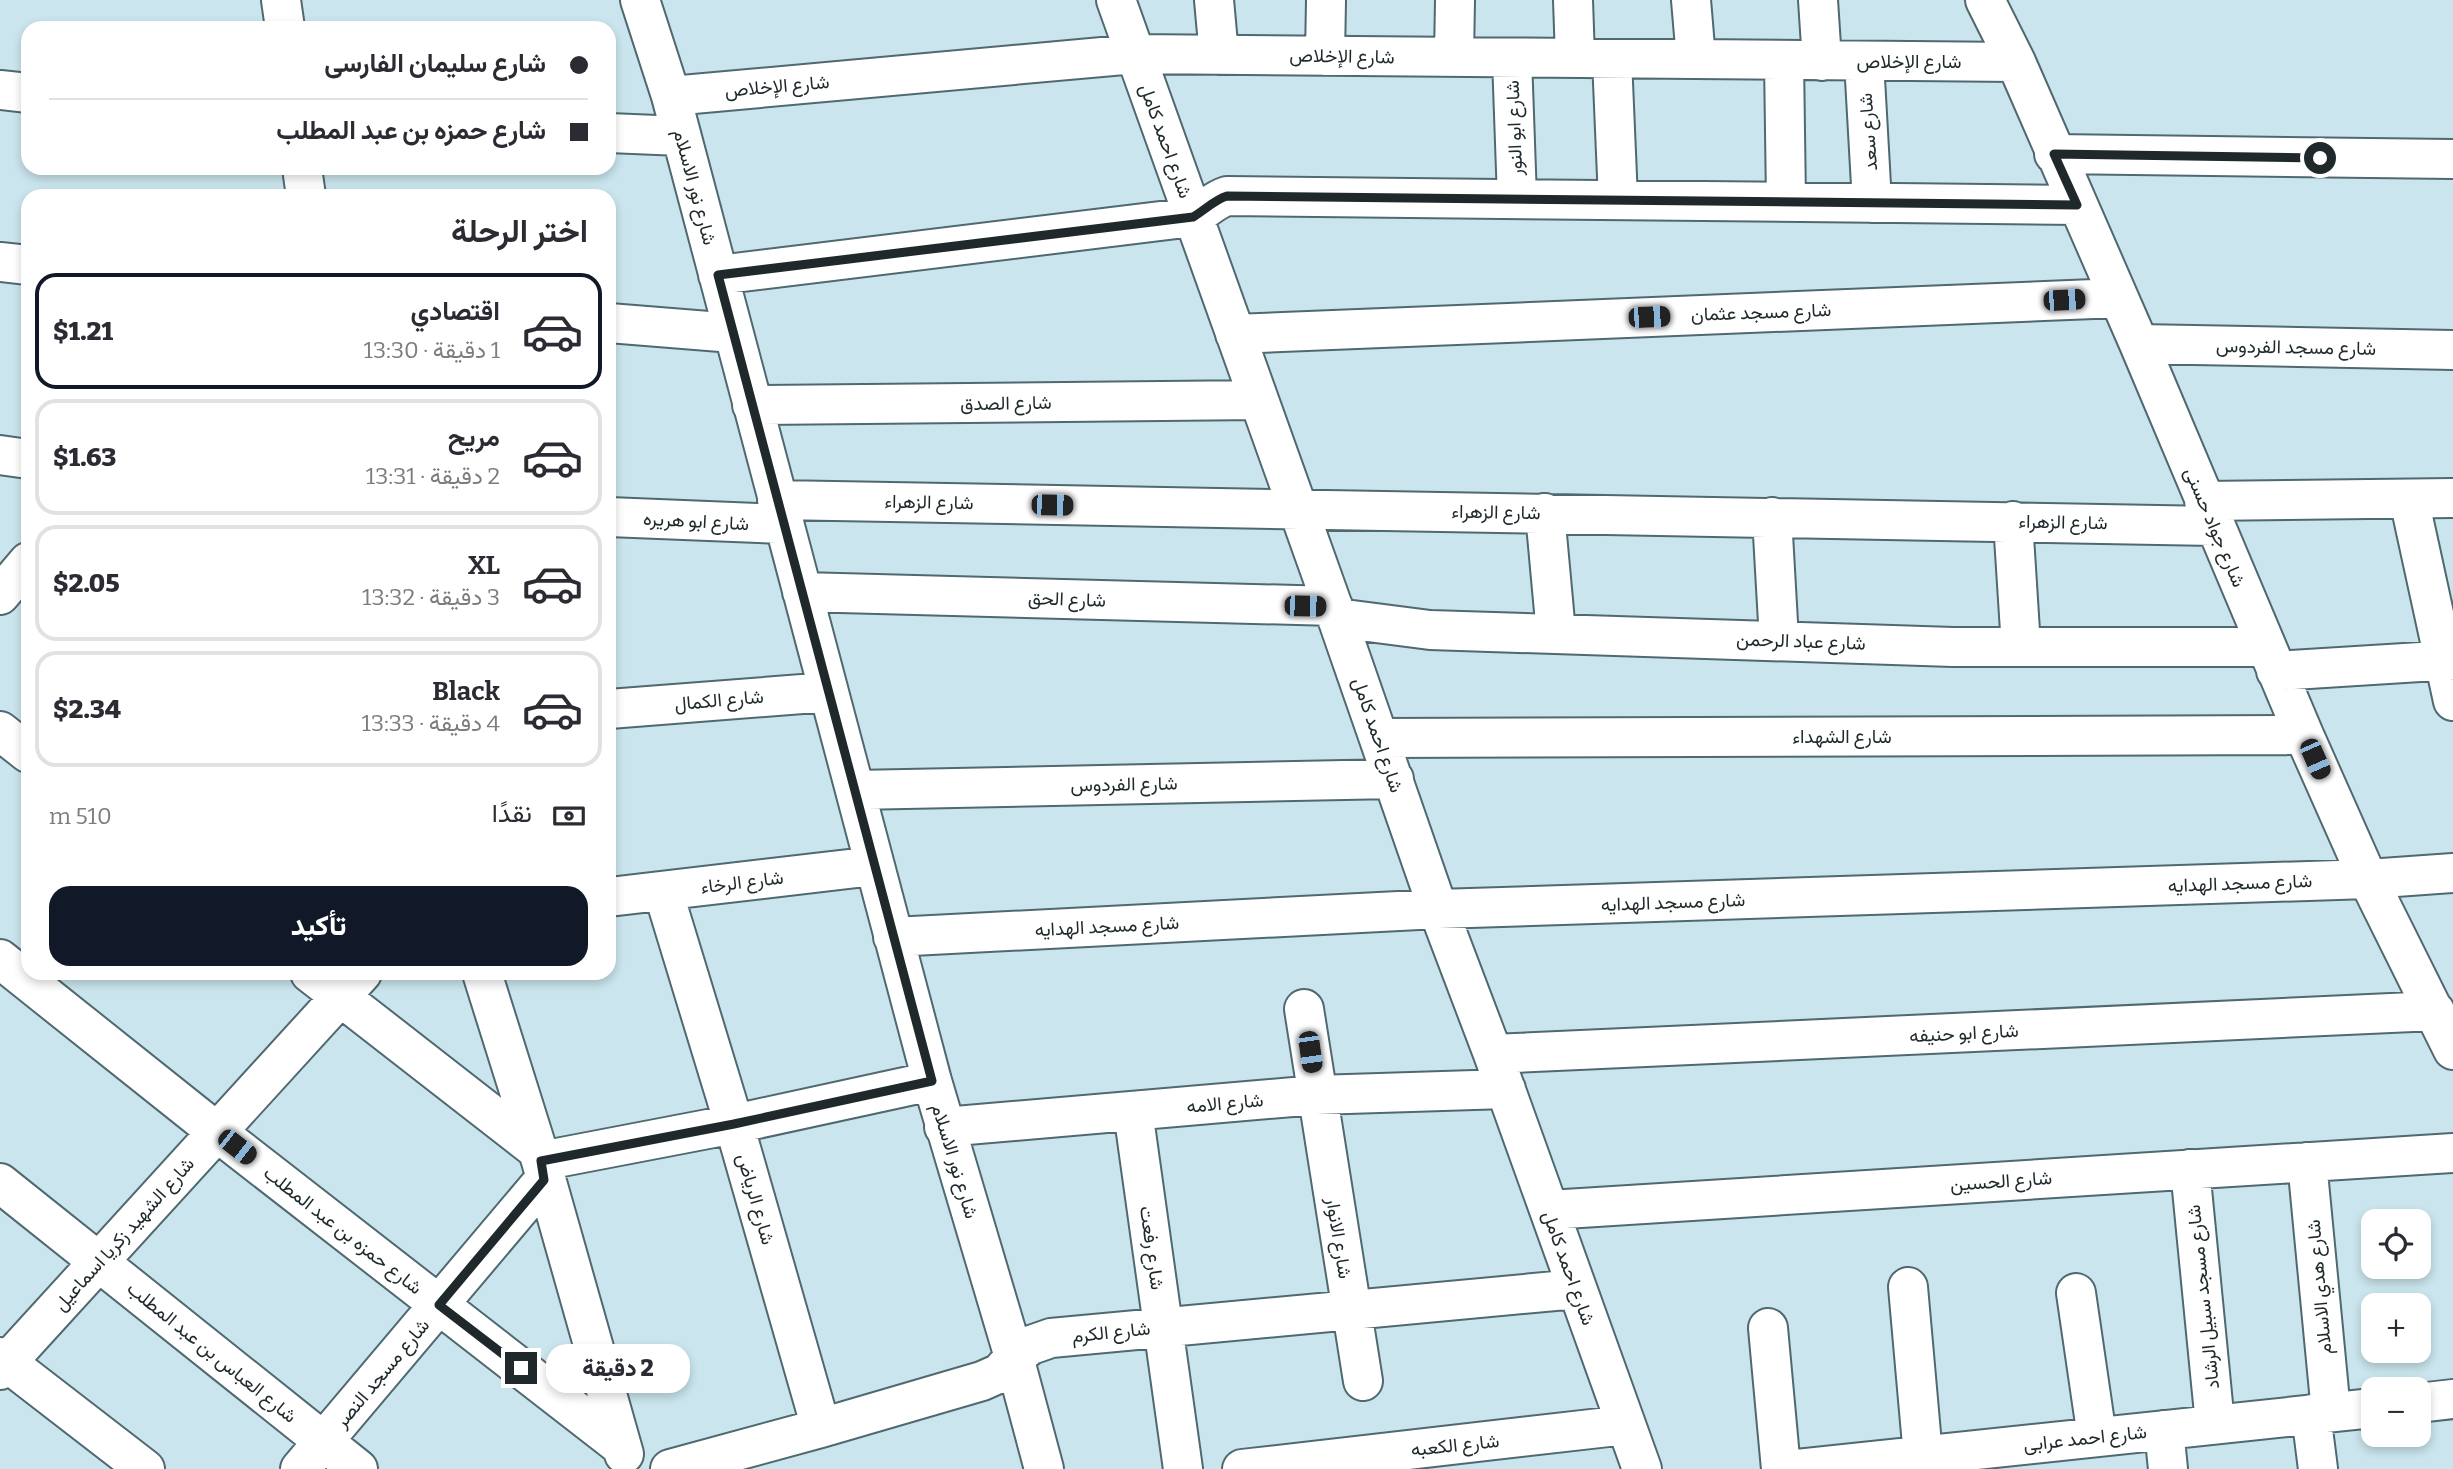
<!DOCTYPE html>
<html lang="ar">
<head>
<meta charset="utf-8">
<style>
	body { margin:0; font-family:Bitter,Vazirmatn,serif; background:#f7f7f7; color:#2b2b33; direction:rtl; height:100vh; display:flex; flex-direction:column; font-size:26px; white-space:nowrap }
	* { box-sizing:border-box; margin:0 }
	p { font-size:23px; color:#7c7c81 }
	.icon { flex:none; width:38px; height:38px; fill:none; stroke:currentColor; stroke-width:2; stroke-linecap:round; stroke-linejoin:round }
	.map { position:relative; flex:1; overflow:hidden; direction:ltr }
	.details { position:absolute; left:21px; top:189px; width:595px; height:791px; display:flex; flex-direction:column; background:#fff; border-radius:21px; box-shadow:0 4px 10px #0003; direction:rtl }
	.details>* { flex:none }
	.hud { position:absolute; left:21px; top:21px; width:595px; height:154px; border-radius:21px; box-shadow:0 4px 10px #0003; direction:rtl; display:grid; align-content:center; height:154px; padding:0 28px; background:#fff }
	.buttons { position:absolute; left:2361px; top:1209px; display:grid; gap:14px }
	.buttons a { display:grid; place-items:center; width:70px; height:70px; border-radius:14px; background:#fff; box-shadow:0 4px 10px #0003; font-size:35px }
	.end { position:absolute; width:32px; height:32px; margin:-16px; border:9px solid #1f292c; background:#fff; box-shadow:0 0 0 4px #fff }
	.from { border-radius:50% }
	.bubble { position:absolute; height:49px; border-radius:21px; background:#fff; box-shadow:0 4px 10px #0003; font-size:23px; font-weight:800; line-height:49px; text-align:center; direction:rtl }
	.car { position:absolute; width:21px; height:42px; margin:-21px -10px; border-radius:9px; box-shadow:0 0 5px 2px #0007; background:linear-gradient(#222 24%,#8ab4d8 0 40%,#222 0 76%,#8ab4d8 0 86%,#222 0) }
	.hud b { display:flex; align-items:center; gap:24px; height:66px; font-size:26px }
	.hud b+b { border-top:2px solid #e1e1e2 }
	.hud i { width:18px; height:18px; background:#2b2b33 }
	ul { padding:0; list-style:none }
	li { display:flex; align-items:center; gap:21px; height:116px; margin:0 14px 10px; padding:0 14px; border:4px solid #e1e1e2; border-radius:21px }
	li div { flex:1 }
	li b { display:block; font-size:26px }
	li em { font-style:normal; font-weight:800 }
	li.active { border-color:#111827 }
	li>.icon { width:63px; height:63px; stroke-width:1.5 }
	h2 { padding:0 28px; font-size:32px; line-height:84px }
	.pay { display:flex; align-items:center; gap:18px; height:77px; padding:0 28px; font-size:26px }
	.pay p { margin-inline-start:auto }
	.button { display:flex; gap:14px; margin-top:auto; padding:14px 28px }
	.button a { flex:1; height:80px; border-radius:21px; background:#111827; color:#fff; font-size:28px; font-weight:800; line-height:80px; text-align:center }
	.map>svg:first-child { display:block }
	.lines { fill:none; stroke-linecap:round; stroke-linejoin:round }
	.minor-casing { stroke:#50686f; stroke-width:42 }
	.minor { stroke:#fff; stroke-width:38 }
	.route { stroke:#1f292c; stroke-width:9 }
	.labels { text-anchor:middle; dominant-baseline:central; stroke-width:5; stroke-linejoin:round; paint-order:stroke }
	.street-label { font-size:19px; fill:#1f292c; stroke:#fff }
</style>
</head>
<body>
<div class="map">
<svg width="2453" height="1469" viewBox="0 0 2453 1469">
	<rect width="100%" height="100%" fill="#cae5ed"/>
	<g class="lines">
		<!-- minor casing -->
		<g class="minor-casing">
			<path id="minor" d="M281,0L285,28
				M640,0L671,96L932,1081L1014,1357L1044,1469
				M1116,0L1337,618L1438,909L1493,1054L1642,1469
				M1214,0L1219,55
				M1573,0L1575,58
				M1691,0L1696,59
				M1818,0L1822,61
				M1985,0L2016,62L2139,344L2304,735L2368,879L2453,1050
				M1325,56L1326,0
				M1454,57L1455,0
				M1512,58L1517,199
				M1612,59L1618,200
				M1784,60L1786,202
				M1864,61L1872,203
				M0,90L28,93
				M671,96L1135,54L2016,62
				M609,133L681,136
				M2054,154L2453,159
				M302,168L306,196
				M0,262L28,265
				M718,275L1193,217C1205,210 1214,200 1227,196L2077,205
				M609,323L733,333
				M1235,334L2119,298
				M2139,344L2453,350
				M752,405L1259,400
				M0,455L28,459
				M2409,499L2453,701
				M777,500L2214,526
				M2204,501L2453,498
				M1545,513L1556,633
				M609,517L784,524
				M1772,517L1779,640
				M2013,521L2021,647
				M802,592L1333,606
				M0,595L28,562
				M1337,618L1430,630L1953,647H2266
				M2276,671L2453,660
				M609,709L828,692
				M0,731L28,753
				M1379,738L2304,735
				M855,790L1394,779
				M663,891L734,1124L821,1428
				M609,897L874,866
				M893,937L1438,909L2368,879L2453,873
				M0,959L217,1132L622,1447
				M310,973L536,1149
				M482,973L541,1161L624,1454
				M1304,1009L1363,1381
				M1493,1054L2435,1011
				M1133,1111L1183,1469
				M944,1127L1316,1095L1506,1089
				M541,1161L734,1124L932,1081
				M2307,1162L2331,1412
				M2190,1169L2215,1424
				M0,1183L358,1469
				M1549,1210L2453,1153
				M1908,1287L1923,1456
				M2076,1293L2097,1437
				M1768,1328L1781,1469
				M0,1357L145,1469
				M0,1370L362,973
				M2418,1403L2453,1399
				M2311,1414L2318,1469
				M2164,1430L2168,1469
				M300,1469L544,1180
				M670,1469L821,1428L982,1381L1000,1373L1014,1357L1031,1345L1051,1338L1577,1289
				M1242,1469L1626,1425
				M1797,1469L2373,1408"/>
		</g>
		<!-- minor -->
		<use href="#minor" class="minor"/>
	</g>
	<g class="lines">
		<!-- route -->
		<path class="route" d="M521,1368L439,1305L544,1180L541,1161L734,1124L932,1081L718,275L1193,217C1205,210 1214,200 1227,196L2077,205L2054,154L2320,158"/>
	</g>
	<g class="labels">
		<!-- street labels -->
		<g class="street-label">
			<text transform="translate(1342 56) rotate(1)">شارع الإخلاص</text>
			<text x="1909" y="61">شارع الإخلاص</text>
			<text transform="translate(777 86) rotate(-5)">شارع الإخلاص</text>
			<text transform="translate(1514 128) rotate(-92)">شارع ابو النور</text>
			<text transform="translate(1868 132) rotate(-94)">شارع سعد</text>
			<text transform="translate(1166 141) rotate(70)">شارع احمد كامل</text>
			<text transform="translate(695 187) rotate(75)">شارع نور الاسلام</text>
			<text transform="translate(1761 312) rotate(-2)">شارع مسجد عثمان</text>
			<text transform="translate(2296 347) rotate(1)">شارع مسجد الفردوس</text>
			<text transform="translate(1006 403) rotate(-1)">شارع الصدق</text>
			<text transform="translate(929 502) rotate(1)">شارع الزهراء</text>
			<text transform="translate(1496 512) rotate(1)">شارع الزهراء</text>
			<text transform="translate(696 521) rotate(3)">شارع ابو هريره</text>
			<text transform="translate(2063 522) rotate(1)">شارع الزهراء</text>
			<text transform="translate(2215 527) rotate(67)">شارع جواد حسنى</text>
			<text transform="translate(1067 599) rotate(2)">شارع الحق</text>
			<text transform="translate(1801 641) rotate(2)">شارع عباد الرحمن</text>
			<text transform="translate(719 700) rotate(-5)">شارع الكمال</text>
			<text transform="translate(1378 735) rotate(71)">شارع احمد كامل</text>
			<text x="1842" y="736">شارع الشهداء</text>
			<text transform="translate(1124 784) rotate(-1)">شارع الفردوس</text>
			<text transform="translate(742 882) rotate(-7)">شارع الرخاء</text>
			<text transform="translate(2240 883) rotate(-2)">شارع مسجد الهدايه</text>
			<text transform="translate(1673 902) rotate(-2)">شارع مسجد الهدايه</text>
			<text transform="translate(1107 926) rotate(-3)">شارع مسجد الهدايه</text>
			<text transform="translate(1964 1033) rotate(-3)">شارع ابو حنيفه</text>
			<text transform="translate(1225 1103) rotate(-5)">شارع الامه</text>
			<text transform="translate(955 1161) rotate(73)">شارع نور الاسلام</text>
			<text transform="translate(2001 1181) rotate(-4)">شارع الحسين</text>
			<text transform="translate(756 1199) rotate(74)">شارع الرياض</text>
			<text transform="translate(343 1230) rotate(38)">شارع حمزه بن عبد المطلب</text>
			<text transform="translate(124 1234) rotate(-48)">شارع الشهيد زكريا اسماعيل</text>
			<text transform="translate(1339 1238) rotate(81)">شارع الانوار</text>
			<text transform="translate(1152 1248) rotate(82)">شارع رفعت</text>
			<text transform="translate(1569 1268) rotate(70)">شارع احمد كامل</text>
			<text transform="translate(2319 1287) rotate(-95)">شارع هدي الاسلام</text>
			<text transform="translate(2203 1297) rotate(-96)">شارع مسجد سبيل الرشاد</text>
			<text transform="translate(1111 1332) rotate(-6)">شارع الكرم</text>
			<text transform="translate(212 1352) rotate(39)">شارع العباس بن عبد المطلب</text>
			<text transform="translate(382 1373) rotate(-50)">شارع مسجد النصر</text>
			<text transform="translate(2085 1438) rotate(-6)">شارع احمد عرابى</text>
			<text transform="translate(1455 1445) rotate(-6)">شارع الكعبه</text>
		</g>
	</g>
</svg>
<div class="buttons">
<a><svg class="icon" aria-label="locate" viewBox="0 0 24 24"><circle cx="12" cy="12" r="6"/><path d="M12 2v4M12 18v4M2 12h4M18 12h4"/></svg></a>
<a>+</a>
<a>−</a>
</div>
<i class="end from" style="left:2320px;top:158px"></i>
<i class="end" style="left:521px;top:1368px"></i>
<div class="bubble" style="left:546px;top:1344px;width:144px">2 دقيقة</div>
<i class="car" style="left:2064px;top:300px;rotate:87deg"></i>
<i class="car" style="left:1649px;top:317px;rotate:88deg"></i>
<i class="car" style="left:1052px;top:505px;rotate:91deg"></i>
<i class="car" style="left:1305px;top:606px;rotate:91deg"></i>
<i class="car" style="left:2315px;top:759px;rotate:156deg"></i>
<i class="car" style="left:1310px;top:1052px;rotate:172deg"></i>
<i class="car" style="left:237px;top:1147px;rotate:128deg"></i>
<div class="hud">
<b><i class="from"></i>شارع سليمان الفارسى</b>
<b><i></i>شارع حمزه بن عبد المطلب</b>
</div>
<section class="details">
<h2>اختر الرحلة</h2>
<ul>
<li class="active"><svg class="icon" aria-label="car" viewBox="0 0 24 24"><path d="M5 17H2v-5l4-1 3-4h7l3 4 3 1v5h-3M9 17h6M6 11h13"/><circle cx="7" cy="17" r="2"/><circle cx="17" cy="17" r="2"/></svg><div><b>اقتصادي</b><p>1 دقيقة · 13:30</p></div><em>$1.21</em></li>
<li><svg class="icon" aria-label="car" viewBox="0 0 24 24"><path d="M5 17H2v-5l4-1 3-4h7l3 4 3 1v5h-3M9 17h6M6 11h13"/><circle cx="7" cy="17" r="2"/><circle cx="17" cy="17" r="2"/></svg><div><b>مريح</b><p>2 دقيقة · 13:31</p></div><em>$1.63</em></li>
<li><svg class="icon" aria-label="car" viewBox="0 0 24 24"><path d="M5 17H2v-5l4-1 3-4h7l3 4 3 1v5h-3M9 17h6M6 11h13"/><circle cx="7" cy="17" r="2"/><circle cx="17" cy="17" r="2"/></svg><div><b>XL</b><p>3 دقيقة · 13:32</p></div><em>$2.05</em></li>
<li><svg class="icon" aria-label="car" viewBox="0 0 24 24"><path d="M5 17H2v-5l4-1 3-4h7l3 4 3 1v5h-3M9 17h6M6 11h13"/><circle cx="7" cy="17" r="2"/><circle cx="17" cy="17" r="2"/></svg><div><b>Black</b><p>4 دقيقة · 13:33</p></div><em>$2.34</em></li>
</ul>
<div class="pay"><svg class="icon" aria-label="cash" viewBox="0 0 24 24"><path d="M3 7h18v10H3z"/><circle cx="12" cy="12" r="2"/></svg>نقدًا<p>510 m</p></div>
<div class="button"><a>تأكيد</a></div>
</section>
</div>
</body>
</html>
